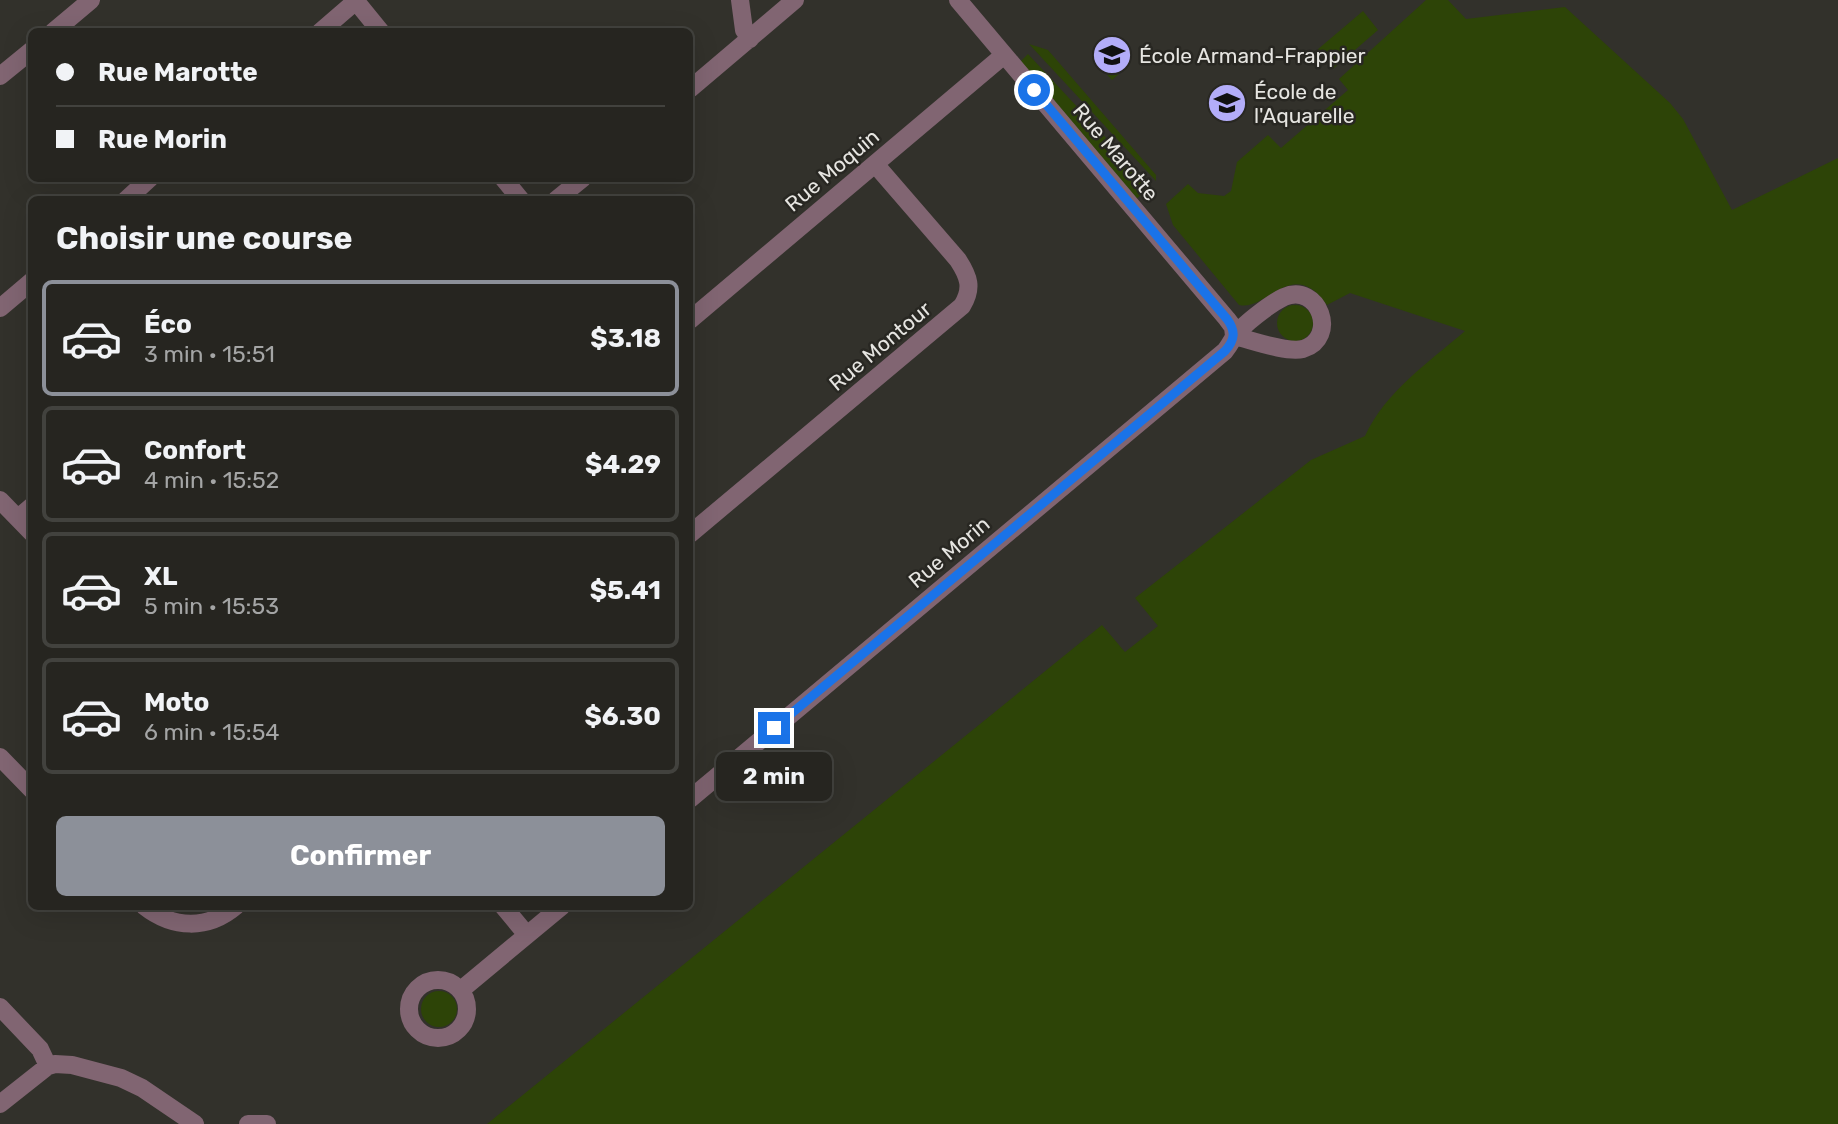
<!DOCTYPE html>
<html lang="fr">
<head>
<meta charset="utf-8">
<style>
	body { margin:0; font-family:Rubik,sans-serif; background:#32312d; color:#f1f3f6; height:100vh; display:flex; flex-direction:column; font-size:26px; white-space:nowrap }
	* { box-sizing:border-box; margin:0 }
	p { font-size:23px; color:#a4a5a5 }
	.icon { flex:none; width:38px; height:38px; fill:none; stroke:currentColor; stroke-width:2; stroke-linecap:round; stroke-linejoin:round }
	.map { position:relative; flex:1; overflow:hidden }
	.details { position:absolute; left:28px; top:196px; width:665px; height:714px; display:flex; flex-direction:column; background:#262520; border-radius:10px; box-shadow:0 7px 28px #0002,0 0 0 2px #42423e }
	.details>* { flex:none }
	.banner { position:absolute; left:28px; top:28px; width:665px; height:154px; border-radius:10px; box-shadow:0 7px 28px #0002,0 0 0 2px #42423e; display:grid; align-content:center; height:154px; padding:0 28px; background:#262520 }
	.end { position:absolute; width:32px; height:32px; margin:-16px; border:9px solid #1a73e8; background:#fff; box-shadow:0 0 0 4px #fff }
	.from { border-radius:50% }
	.bubble { position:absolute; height:49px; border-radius:10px; background:#262520; box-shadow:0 7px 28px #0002,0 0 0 2px #42423e; font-size:23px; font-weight:700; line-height:49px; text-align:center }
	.banner b { display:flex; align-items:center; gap:24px; height:66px; font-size:26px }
	.banner b+b { border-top:2px solid #42423e }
	.banner i { width:18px; height:18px; background:#f1f3f6 }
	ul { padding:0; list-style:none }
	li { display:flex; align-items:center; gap:21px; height:116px; margin:0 14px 10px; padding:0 14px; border:4px solid #42423e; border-radius:10px }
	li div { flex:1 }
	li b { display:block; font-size:26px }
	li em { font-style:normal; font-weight:700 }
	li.selected { border-color:#8c9099 }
	li>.icon { width:63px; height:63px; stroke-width:1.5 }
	h2 { padding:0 28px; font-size:32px; line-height:84px }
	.primary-button { display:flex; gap:14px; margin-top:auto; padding:14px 28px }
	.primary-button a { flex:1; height:80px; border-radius:10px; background:#8c9099; color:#fff; font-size:28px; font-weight:700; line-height:80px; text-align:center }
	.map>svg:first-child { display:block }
	.green { fill:#2d4407 }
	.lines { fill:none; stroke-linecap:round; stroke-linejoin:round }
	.minor { stroke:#816572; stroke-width:18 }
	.route { stroke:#1a73e8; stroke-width:9 }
	.labels { text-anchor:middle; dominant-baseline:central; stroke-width:5; stroke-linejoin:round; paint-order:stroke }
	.poi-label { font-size:21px; fill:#e6e5e1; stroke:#282722; text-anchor:start }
	.street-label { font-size:21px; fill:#e6e5e1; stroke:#282722 }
</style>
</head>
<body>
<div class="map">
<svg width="1838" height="1124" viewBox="0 0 1838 1124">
	<rect width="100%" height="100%" fill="#32312b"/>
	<!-- green -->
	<path class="green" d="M1426,0H1448L1466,19L1565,7L1670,103L1683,119L1732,210L1838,158V1124H487L1102,625L1125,652L1158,626L1135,598L1311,460L1365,436C1386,391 1428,363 1465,331L1350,293L1327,305C1292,255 1267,312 1239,305L1173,225L1166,204L1188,184L1198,193L1224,196L1231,191L1237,162L1268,135L1281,148L1348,90L1339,79Z
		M1363,11L1378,30L1333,69L1317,50Z
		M1103,42L1109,49L1116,46L1127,58V67L1112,80L1098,65L1099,56L1094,50Z
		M1029,44L1048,50L1156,175V181Z
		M1028,54L1148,183L1150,188L1136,199L1020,62Z
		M1277 323a18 18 0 1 1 36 0a18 18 0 1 1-36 0Z
		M421 1009a18 18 0 1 1 36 0a18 18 0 1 1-36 0Z"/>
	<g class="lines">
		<!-- minor -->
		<path class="minor" d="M355,0L381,32
			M740,0L744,30L750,39
			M958,0L1227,319L1233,327L1234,336
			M53,32L91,0
			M320,32L356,1
			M0,76L32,50
			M690,89L795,0
			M503,178L521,200
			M126,200L150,178
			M556,200L583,178
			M0,308L32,281
			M690,320L1004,55
			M0,500L32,533
			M18,518L32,506
			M690,534L962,306C973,288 969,277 958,260L875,164
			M0,757L32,790
			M690,799L1225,351C1229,346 1231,342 1234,337C1241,326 1271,303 1284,297C1319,282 1339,338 1303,349C1286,353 1251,340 1234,336
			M144,906C173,929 208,930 236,906
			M503,906L527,935
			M409 1009a29 29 0 1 1 58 0a29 29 0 1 1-58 0Z
			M461,990L562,906
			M0,1007L40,1049L48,1066L55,1064L72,1065L121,1078L142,1088L195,1124
			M0,1104L48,1066
			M248,1124H267"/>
	</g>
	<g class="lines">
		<!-- route -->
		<path class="route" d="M774,728L1225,351C1235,340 1236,331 1227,319L1034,90"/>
	</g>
	<!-- icons -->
	<defs>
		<g id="school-disc" transform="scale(2.0125)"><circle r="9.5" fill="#b3adf9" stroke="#282722"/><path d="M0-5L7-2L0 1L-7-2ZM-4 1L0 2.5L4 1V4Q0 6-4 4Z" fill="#111"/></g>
	</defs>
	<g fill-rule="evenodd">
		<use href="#school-disc" x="1112" y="55"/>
		<use href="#school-disc" x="1227" y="103"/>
	</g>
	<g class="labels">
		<!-- poi labels -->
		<g class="poi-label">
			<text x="1139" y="55">École Armand-Frappier</text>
			<text x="1254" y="91">École de<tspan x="1254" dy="24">l'Aquarelle</tspan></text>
		</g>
		<!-- street labels -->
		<g class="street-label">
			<text transform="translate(1116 152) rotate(50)">Rue Marotte</text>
			<text transform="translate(832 170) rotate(-40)">Rue Moquin</text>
			<text transform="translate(880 346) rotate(-40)">Rue Montour</text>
			<text transform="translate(949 552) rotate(-40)">Rue Morin</text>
		</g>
	</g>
</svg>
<i class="end from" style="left:1034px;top:90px"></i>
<i class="end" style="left:774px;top:728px"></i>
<div class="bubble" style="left:716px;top:752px;width:116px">2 min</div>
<div class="banner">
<b><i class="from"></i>Rue Marotte</b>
<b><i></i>Rue Morin</b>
</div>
<section class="details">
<h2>Choisir une course</h2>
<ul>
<li class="selected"><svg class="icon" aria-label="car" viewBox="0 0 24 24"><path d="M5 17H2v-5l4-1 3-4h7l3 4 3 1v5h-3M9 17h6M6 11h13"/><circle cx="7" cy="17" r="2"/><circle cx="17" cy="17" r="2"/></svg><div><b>Éco</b><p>3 min · 15:51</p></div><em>$3.18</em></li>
<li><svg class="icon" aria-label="car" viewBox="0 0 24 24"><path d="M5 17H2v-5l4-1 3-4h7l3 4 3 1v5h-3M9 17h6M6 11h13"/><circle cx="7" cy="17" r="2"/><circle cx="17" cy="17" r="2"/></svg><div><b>Confort</b><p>4 min · 15:52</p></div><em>$4.29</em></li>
<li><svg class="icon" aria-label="car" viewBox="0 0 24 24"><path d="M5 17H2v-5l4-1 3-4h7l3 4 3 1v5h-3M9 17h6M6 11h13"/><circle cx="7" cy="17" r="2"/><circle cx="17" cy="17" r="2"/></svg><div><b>XL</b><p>5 min · 15:53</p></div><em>$5.41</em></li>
<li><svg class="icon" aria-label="car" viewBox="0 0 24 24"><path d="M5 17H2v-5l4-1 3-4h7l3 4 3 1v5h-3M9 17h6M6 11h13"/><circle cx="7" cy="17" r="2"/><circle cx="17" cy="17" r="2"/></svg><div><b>Moto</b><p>6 min · 15:54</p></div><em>$6.30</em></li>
</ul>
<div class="primary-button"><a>Confirmer</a></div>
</section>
</div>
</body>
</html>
